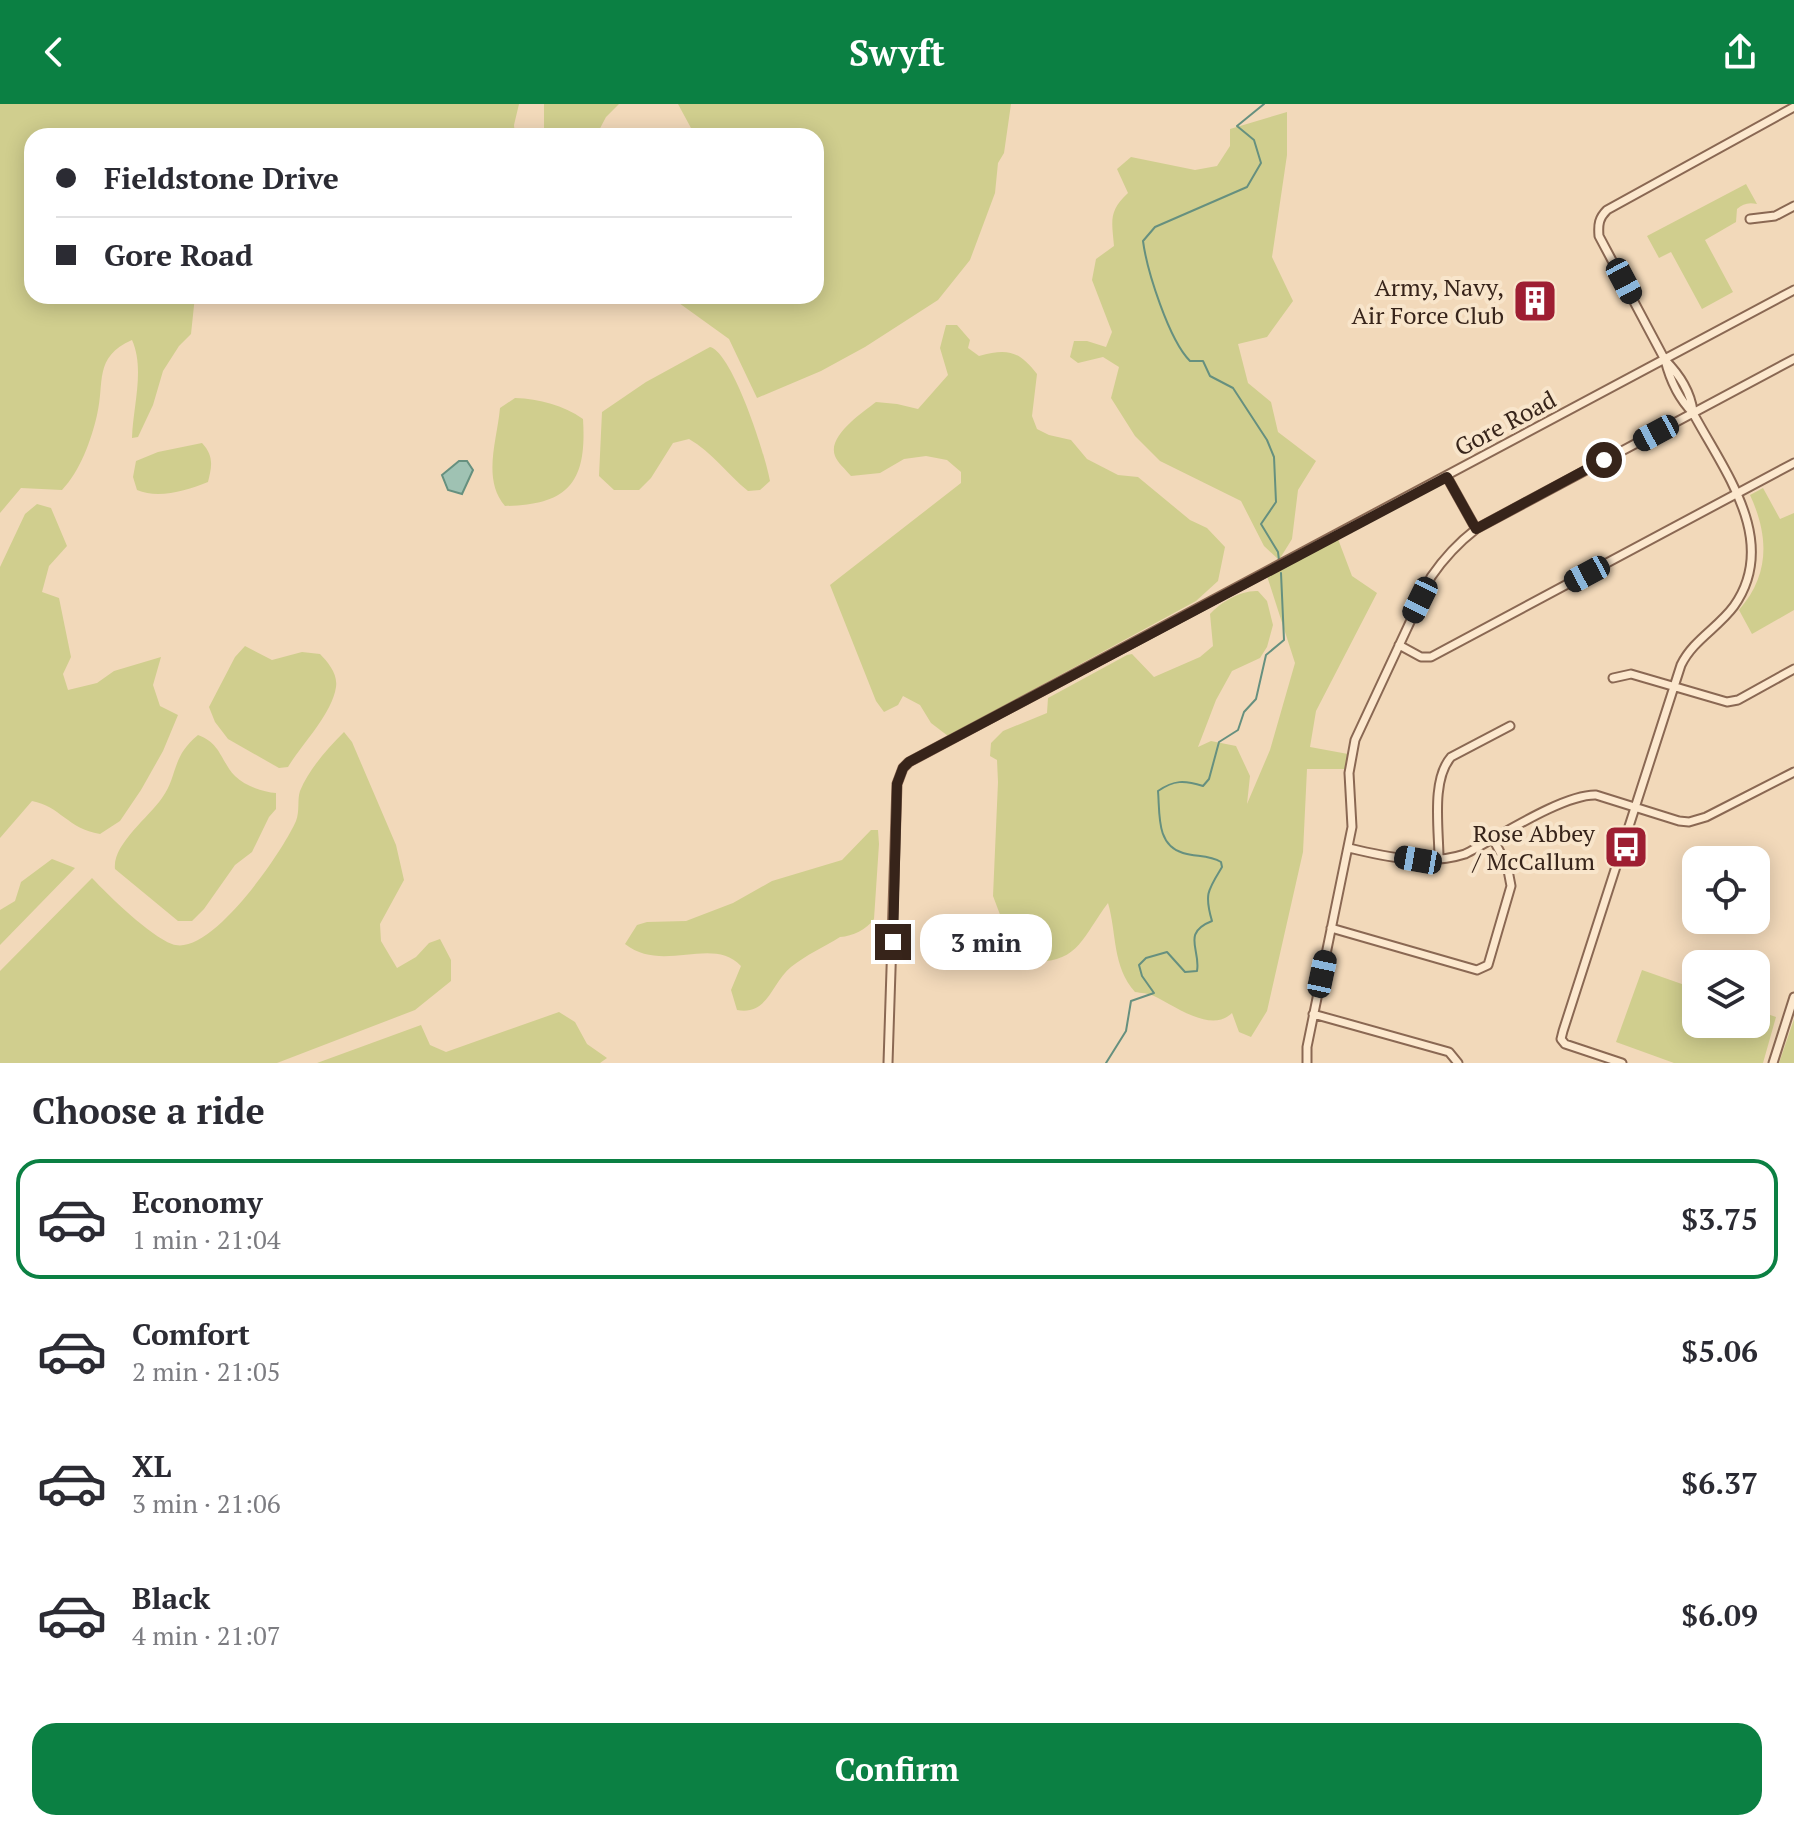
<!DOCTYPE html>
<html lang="en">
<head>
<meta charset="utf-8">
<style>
	body { margin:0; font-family:"PT Serif",serif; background:#f7f7f7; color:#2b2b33; height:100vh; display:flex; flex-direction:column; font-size:30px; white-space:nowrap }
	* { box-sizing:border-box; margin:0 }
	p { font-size:26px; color:#7c7c81 }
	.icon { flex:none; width:44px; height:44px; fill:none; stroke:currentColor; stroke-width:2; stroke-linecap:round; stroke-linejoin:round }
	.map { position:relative; height:959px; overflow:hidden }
	.panel { display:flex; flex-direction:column; background:#fff; flex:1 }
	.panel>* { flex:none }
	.top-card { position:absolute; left:24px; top:24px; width:800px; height:176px; border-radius:24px; box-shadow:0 4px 20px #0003; display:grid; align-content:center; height:176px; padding:0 32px; background:#fff }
	.buttons { position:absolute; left:1682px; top:742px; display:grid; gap:16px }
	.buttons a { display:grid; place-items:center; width:88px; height:88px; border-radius:16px; background:#fff; box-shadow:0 4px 20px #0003; font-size:40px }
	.end { position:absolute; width:36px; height:36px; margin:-18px; border:10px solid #37241a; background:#fff; box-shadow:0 0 0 4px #fff }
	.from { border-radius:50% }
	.bubble { position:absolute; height:56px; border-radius:24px; background:#fff; box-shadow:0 4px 20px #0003; font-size:26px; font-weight:700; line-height:56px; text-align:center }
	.car { position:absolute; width:24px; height:48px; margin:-24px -12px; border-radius:10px; box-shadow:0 0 6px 2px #0007; background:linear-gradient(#222 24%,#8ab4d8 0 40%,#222 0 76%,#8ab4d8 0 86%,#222 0) }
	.top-card b { display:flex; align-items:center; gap:28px; height:76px; font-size:30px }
	.top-card b+b { border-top:2px solid #e1e1e2 }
	.top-card i { width:20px; height:20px; background:#2b2b33 }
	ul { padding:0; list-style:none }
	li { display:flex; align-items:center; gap:24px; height:120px; margin:0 16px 12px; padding:0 16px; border:4px solid transparent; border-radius:24px }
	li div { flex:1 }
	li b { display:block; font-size:30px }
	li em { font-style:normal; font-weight:700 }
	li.active { border-color:#0b8043 }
	li>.icon { width:72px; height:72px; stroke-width:1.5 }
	h2 { padding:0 32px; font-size:36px; line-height:96px }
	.action { display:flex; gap:16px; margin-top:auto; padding:16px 32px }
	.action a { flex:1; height:92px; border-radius:24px; background:#0b8043; color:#fff; font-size:32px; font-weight:700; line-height:92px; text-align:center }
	header { display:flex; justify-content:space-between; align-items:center; height:104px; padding:0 32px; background:#0b8043; color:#fff; font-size:36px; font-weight:700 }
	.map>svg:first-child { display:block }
	.green { fill:#d0ce8e }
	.water { fill:#9fc2b3; stroke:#66907f; stroke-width:2 }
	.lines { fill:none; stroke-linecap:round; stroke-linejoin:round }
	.stream { stroke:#66907f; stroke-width:2 }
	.minor-casing { stroke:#8a6853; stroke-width:11 }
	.minor { stroke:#fce8ce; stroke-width:7 }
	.route { stroke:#37241a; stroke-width:10 }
	.labels { text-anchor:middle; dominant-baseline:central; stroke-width:8; stroke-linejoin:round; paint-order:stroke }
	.poi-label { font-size:24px; fill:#37241a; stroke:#f8e5cb; text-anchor:end }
	.street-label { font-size:24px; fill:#37241a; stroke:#f8e5cb }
</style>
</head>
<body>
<header><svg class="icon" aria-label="back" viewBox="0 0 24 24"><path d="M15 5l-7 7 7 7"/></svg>Swyft<svg class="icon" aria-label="share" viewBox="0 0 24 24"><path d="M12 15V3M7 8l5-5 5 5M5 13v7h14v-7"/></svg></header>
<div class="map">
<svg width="1794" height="959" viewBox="0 0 1794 959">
	<rect width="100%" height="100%" fill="#f2d9ba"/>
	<!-- green -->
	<path class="green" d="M0,0H519L514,21L515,32H32V192H195L191,230L179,242L163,267L153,301L138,333L132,334C133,302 145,265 132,236C93,253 105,279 97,311C91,337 80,367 62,386L21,384L0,409Z
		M544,0H619L606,13L596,32H544Z
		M678,0H1011L1004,49L998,59L995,89L970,156L938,196L865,243L821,267L757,294L729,235L679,199L678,192H816V32H690L691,24Z
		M1287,8V51L1272,153L1293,197L1267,233L1238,240L1248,279L1271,298L1278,328L1316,357L1298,386L1292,435L1279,456L1264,442L1241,397L1160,357L1135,332L1111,294L1119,263L1103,253L1078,259L1070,253L1074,237H1087L1106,243L1112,228L1092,176L1096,155L1114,142C1112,118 1108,107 1128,89L1117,65L1131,53L1195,66L1217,62L1230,42V25Z
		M1746,80L1757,100C1748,98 1743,100 1737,105L1736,118L1705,136L1733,188L1702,205L1671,148L1659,154L1647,132Z
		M946,221H957L970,236L968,244L979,252C1008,244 1019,247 1037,270L1032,312L1037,325L1049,331L1071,336L1087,355L1118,371L1138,373L1190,416L1207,424L1225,443L1218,477L1196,497L948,632L931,619L920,601L903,592L898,601L884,608L876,597L830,481L961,379V368L947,356L926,352L904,355L880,369L851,372C846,366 837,358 835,352C827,332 863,308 876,298L897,300L918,305L948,271L940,244Z
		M710,243C733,249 766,353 770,377L760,386L748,387C727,370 712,348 689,335L673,339L651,374L639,386H614L599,372L602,308L646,278Z
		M515,294C540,295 563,301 583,315C587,378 569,401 505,402C482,375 497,337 500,304Z
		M202,339C214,352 212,362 208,378C186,387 158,395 137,386L133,373L136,357L158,348Z
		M1763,384L1780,415L1794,409V506L1752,530L1739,506C1770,471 1769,432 1750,391Z
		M37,400L51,404L67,442L49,462L42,488L59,494L71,553L63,570L68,586L97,579L114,567L161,553L153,581L160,602L178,611L163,647L141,686L120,717L100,730C68,725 60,702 32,697L0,734V463L25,410Z
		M1338,435L1352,472L1377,489L1316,607L1310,643L1348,650L1346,665H1307L1303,748L1267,907L1251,933L1239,928L1232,909C1211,930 1174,901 1154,892C1148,889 1141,889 1135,888C1112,862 1117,830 1108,799C1081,835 1078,862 1025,857L1010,837L993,792L998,678L997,656L990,652L991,639L1003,627L1047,609L1048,594L1127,551L1132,550L1154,573L1200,553L1213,542L1210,510C1221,498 1241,486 1258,487L1267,497L1273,521L1267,543L1260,554L1232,567L1216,596L1198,643L1211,637L1236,642L1250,672L1247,700L1270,646L1295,559L1267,472Z
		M245,542L272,556L302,548L320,550C328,558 338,570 336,583C332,610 302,640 288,663L279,664L228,635L215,618L209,603L235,553Z
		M344,628L352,638L396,741L404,776L380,820L381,837L397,864L416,853L429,839L440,835L451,856V877L415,906L277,959H0V867L92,774C109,792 150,832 172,840C210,855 283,747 296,717C300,707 297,696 300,687C309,665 328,644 344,628Z
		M198,631C221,639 221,658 235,672C245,682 263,688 276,689V705L269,713L252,748L235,761L204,805L192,817H178L115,765C112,741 148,714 162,694C178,672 171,653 198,631Z
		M871,726H878L879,740L874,815C866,826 853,832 840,833C824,843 806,851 791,863C772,878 768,912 737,906L731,886L741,862C712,831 663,870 625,840L637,821L647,818L686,817L733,799L772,777L842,756Z
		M52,755L75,764L0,841V806L15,797L21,778Z
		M1642,866L1696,885V920H1756V906L1776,913L1763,959H1674L1616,938Z
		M559,908L575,918L587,940L607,954L600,959H317L421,921L430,941L446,948Z
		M1794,915V959H1779Z"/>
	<!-- water -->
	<path class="water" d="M459,357H467L473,366L462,390L448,386L442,371Z"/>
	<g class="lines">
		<!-- stream -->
		<path class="stream" d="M1264,0L1237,22L1254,36L1261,59L1247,83L1155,123L1143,137C1147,167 1169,236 1190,257H1203L1210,272L1233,284L1267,336L1274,353L1276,398L1261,420L1278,448L1279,456
			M1106,959L1126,927L1131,897L1154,889L1142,872L1139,861L1146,854L1167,848L1185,868L1197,867C1201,846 1181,829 1212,817C1204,790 1208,786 1222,763L1221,758C1209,751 1196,753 1183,749C1156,741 1160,710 1158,687C1174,676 1184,676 1203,682L1209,675L1219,638L1238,626L1244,608L1256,595L1266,551L1284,536L1281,469"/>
		<!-- minor casing -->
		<g class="minor-casing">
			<path id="minor" d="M1750,115L1775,112L1794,102
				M1665,256C1679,270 1690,286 1693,307
				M1447,373L1476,425
				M1399,541L1421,553H1431L1794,359
				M1613,574L1631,570L1727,598L1738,596L1794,565
				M1349,744C1386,753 1428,762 1465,750C1497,734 1563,690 1596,691L1679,717L1689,718L1706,713L1794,668
				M1439,755C1439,725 1431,676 1451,653L1510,622
				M1331,824L1477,866L1488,861L1511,782L1507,761L1493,735
				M1313,910L1449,948L1458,959
				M888,959L897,680L903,664L909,658L1794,186
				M1307,959V943L1352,723L1349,669L1355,636L1431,473C1444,454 1458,439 1476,425L1794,255
				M1622,959L1565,940L1561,935L1563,927L1681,561C1693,536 1718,524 1734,502C1780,437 1724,367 1693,309C1678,294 1670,276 1665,256L1599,132C1598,120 1599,114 1607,106L1794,3
				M1773,959L1794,893"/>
		</g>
		<!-- minor -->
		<use href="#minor" class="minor"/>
	</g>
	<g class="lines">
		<!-- route -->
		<path class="route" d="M893,838L897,680L903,664L909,658L1447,373L1476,425L1604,356"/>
	</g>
	<!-- icons -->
	<defs>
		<g id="building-square" transform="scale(2.3)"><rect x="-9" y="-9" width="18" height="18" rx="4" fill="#9e1e32" stroke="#f8e5cb"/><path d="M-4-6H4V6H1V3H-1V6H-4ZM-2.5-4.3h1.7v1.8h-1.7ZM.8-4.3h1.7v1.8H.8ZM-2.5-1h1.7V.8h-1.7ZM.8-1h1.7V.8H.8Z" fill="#fff"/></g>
		<g id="bus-square" transform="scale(2.3)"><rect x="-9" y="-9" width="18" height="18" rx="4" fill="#9e1e32" stroke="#f8e5cb"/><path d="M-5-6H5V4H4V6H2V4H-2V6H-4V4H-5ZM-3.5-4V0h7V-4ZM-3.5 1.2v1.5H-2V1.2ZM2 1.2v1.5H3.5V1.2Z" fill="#fff"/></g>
	</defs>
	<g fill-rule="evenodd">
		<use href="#building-square" x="1535" y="197"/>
		<use href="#bus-square" x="1626" y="743"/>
	</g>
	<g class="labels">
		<!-- poi labels -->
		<g class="poi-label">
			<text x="1504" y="183">Army, Navy,<tspan x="1504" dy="28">Air Force Club</tspan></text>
			<text x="1595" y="729">Rose Abbey<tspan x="1595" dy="28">/ McCallum</tspan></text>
		</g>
		<!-- street labels -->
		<g class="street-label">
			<text transform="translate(1505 319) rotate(-28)">Gore Road</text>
		</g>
	</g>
</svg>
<div class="buttons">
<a><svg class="icon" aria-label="locate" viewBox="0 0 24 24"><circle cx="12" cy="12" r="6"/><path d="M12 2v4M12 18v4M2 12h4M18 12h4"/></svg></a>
<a><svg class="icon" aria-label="layers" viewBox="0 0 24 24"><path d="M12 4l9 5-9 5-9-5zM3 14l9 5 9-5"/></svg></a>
</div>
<i class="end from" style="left:1604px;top:356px"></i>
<i class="end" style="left:893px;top:838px"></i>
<div class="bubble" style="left:920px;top:810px;width:132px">3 min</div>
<i class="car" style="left:1624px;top:177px;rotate:152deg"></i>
<i class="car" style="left:1656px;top:329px;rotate:242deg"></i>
<i class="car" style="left:1587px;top:470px;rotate:242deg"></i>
<i class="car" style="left:1420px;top:496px;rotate:206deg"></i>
<i class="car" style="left:1418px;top:756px;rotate:280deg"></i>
<i class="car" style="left:1322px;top:870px;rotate:12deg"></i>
<div class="top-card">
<b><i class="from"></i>Fieldstone Drive</b>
<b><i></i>Gore Road</b>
</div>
</div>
<section class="panel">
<h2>Choose a ride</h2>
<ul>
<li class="active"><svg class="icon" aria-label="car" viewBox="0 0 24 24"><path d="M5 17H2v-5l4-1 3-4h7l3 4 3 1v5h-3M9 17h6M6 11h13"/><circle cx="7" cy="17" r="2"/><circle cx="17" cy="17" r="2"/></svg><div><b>Economy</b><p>1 min · 21:04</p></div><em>$3.75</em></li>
<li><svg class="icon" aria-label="car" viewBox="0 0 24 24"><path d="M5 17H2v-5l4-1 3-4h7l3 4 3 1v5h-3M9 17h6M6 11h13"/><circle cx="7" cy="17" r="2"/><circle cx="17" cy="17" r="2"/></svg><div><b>Comfort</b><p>2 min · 21:05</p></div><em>$5.06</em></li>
<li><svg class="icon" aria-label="car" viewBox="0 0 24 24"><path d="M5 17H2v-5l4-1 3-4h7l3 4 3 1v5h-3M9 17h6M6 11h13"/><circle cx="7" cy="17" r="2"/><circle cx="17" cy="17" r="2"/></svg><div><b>XL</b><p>3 min · 21:06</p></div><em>$6.37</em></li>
<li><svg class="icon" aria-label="car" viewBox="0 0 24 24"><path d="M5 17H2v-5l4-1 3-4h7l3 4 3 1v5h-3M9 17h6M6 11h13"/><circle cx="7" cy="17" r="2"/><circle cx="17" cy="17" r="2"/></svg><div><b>Black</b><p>4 min · 21:07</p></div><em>$6.09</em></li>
</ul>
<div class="action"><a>Confirm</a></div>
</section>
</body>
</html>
